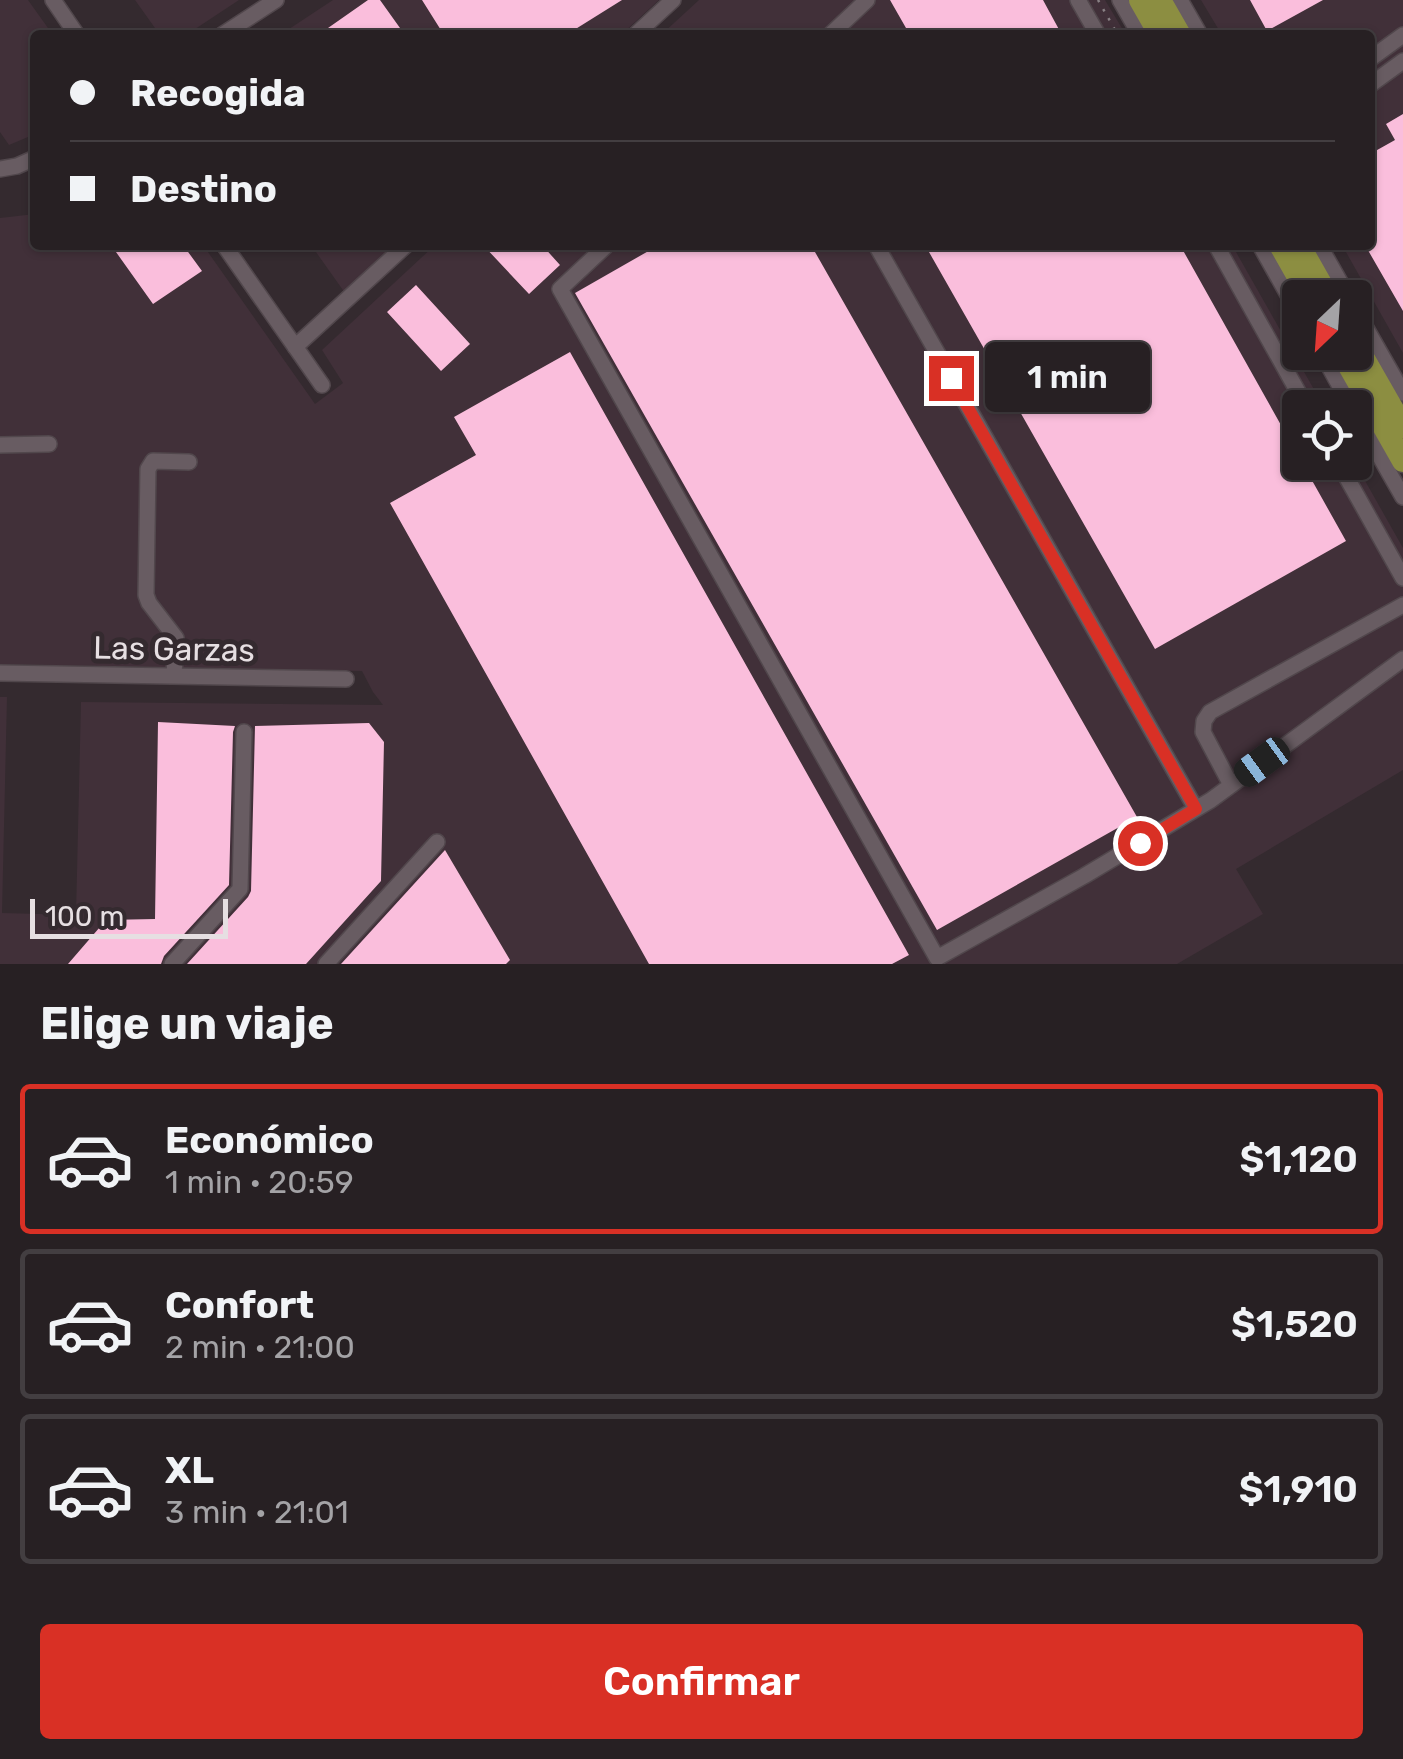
<!DOCTYPE html>
<html lang="es">
<head>
<meta charset="utf-8">
<style>
	body { margin:0; font-family:Rubik,sans-serif; background:#332d30; color:#f1f3f6; height:100vh; display:flex; flex-direction:column; font-size:38px; white-space:nowrap }
	* { box-sizing:border-box; margin:0 }
	p { font-size:32px; color:#a4a3a6 }
	.icon { flex:none; width:55px; height:55px; fill:none; stroke:currentColor; stroke-width:2; stroke-linecap:round; stroke-linejoin:round }
	.map { position:relative; height:964px; overflow:hidden }
	.details { display:flex; flex-direction:column; background:#272023; flex:1 }
	.details>* { flex:none }
	.top-card { position:absolute; left:30px; top:30px; width:1345px; height:220px; border-radius:10px; box-shadow:0 2px 8px #0004,0 0 0 2px #433e41; display:grid; align-content:center; height:220px; padding:0 40px; background:#272023 }
	.needle { width:65px; rotate:205deg }
	.tools { position:absolute; left:1282px; top:280px; display:grid; gap:20px }
	.tools a { display:grid; place-items:center; width:90px; height:90px; border-radius:10px; background:#272023; box-shadow:0 2px 8px #0004,0 0 0 2px #433e41; font-size:50px }
	.scale { position:absolute; left:30px; bottom:25px; width:198px; box-sizing:border-box; padding-left:10px; border:5px solid #e6dfe2; border-top:0; font-size:28px; line-height:35px; white-space:nowrap; color:#e6dfe2; -webkit-text-stroke:8px #342a2f; paint-order:stroke }
	.end { position:absolute; width:45px; height:45px; margin:-22px; border:12px solid #d93025; background:#fff; box-shadow:0 0 0 5px #fff }
	.from { border-radius:50% }
	.bubble { position:absolute; height:70px; border-radius:10px; background:#272023; box-shadow:0 2px 8px #0004,0 0 0 2px #433e41; font-size:32px; font-weight:600; line-height:70px; text-align:center }
	.car { position:absolute; width:30px; height:60px; margin:-30px -15px; border-radius:12px; box-shadow:0 0 8px 2px #0007; background:linear-gradient(#222 24%,#8ab4d8 0 40%,#222 0 76%,#8ab4d8 0 86%,#222 0) }
	.top-card b { display:flex; align-items:center; gap:35px; height:95px; font-size:38px }
	.top-card b+b { border-top:2px solid #433e41 }
	.top-card i { width:25px; height:25px; background:#f1f3f6 }
	ul { padding:0; list-style:none }
	li { display:flex; align-items:center; gap:30px; height:150px; margin:0 20px 15px; padding:0 20px; border:5px solid #433e41; border-radius:10px }
	li div { flex:1 }
	li b { display:block; font-size:38px }
	li em { font-style:normal; font-weight:600 }
	li.on { border-color:#d93025 }
	li>.icon { width:90px; height:90px; stroke-width:1.5 }
	h2 { padding:0 40px; font-size:45px; line-height:120px }
	.primary-button { display:flex; gap:20px; margin-top:auto; padding:20px 40px }
	.primary-button a { flex:1; height:115px; border-radius:10px; background:#d93025; color:#fff; font-size:40px; font-weight:600; line-height:115px; text-align:center }
	.map>svg:first-child { display:block }
	.built { fill:#413039 }
	.building { fill:#fabedc }
	.lines { fill:none; stroke-linecap:round; stroke-linejoin:round }
	.minor-casing { stroke:#51474c; stroke-width:18 }
	.highway-casing { stroke:#51474c; stroke-width:25 }
	.path { stroke:#888084; stroke-width:2.5; stroke-dasharray:2.5 8; stroke-linecap:butt }
	.minor { stroke:#685c62; stroke-width:15 }
	.highway { stroke:#8c8e41; stroke-width:22 }
	.route { stroke:#d93025; stroke-width:12 }
	.labels { text-anchor:middle; dominant-baseline:central; stroke-width:10; stroke-linejoin:round; paint-order:stroke }
	.street-label { font-size:32px; fill:#e6dfe2; stroke:#342a2f }
</style>
</head>
<body>
<div class="map">
<svg width="1403" height="964" viewBox="0 0 1403 964">
	<rect width="100%" height="100%" fill="#342a2f"/>
	<!-- built -->
	<path class="built" d="M0,0H28L53,35H35V134L9,145L0,132Z
		M135,0H239L186,35H160Z
		M333,0H659L621,35H280Z
		M699,0H1105L1126,35H661Z
		M1201,0H1403V353L1342,245H1370V35H1222Z
		M35,214V245H203L315,404L343,383L322,350L435,245H1232L1324,407L1300,408V462L1355,463L1403,548V770L1236,869L1263,914L1177,964H0V697H7L2,913L76,915L81,702L383,705L373,692L362,671L0,664V218Z
		M311,245H395L345,293Z"/>
	<!-- building -->
	<path class="building" d="M368,0H380L405,35H318Z
		M422,0H622L574,30L577,35H444Z
		M890,0H1043L1062,35H910Z
		M1250,0H1323L1267,31Z
		M1403,114V311L1365,245H1370V154L1395,140L1386,124Z
		M111,245H183L202,271L153,304Z
		M483,245H542L560,265L529,294Z
		M659,245H811L1137,817L937,930L575,293Z
		M925,245H1180L1346,541L1155,649Z
		M416,285L470,344L441,371L387,312Z
		M570,352L909,955L892,964H649L390,503L476,455L454,417Z
		M158,722L235,726L233,732L229,885L164,956L161,964H68L106,920L155,919Z
		M369,723L384,742L381,881L306,964H187L248,897L251,891L255,726Z
		M445,850L510,960L506,964H341Z"/>
	<g class="lines">
		<!-- minor casing -->
		<g class="minor-casing">
			<path id="minor" d="M53,0L77,35
				M1078,0L1098,35
				M1120,0L1140,35
				M1180,0L1200,35
				M222,35L276,0
				M635,35L673,0
				M830,35L867,0
				M1370,59L1403,35
				M1370,85L1403,61
				M0,169L17,166L35,158
				M224,245L322,385
				M607,245L560,289L937,958L1084,876L1211,800L1403,659
				M876,245L1196,809
				M1216,245L1307,408
				M1260,245L1300,316
				M1319,245L1349,298
				M1355,309L1403,393
				M295,347L406,245
				M1321,352L1352,408
				M1355,413L1403,497
				M0,445L49,444
				M1338,462L1403,578
				M0,673L346,679
				M174,676L176,638L149,603L146,595L148,469L153,461L189,462
				M1231,785L1203,732L1204,721L1210,712L1403,605
				M172,964L240,889L244,732
				M326,964L437,842"/>
		</g>
		<!-- highway casing -->
		<g class="highway-casing">
			<path id="highway" d="M1140,0L1160,35
				M1160,0L1180,35
				M1280,245L1310,298
				M1299,245L1329,298
				M1355,343L1403,427
				M1341,352L1403,461"/>
		</g>
		<!-- path -->
		<path class="path" d="M1098,0L1118,35"/>
		<!-- minor -->
		<use href="#minor" class="minor"/>
		<!-- highway -->
		<use href="#highway" class="highway"/>
	</g>
	<g class="lines">
		<!-- route -->
		<path class="route" d="M951,378L1196,809L1140,843"/>
	</g>
	<g class="labels">
		<!-- street labels -->
		<g class="street-label">
			<text transform="translate(174 649) rotate(1)">Las Garzas</text>
		</g>
	</g>
</svg>
<div class="tools">
<a><svg class="needle" viewBox="-14 -14 28 28"><path d="M0-13l5 13h-10z" fill="#e53935"/><path d="M0 13l5-13h-10z" fill="#a4a3a6"/></svg></a>
<a><svg class="icon" aria-label="locate" viewBox="0 0 24 24"><circle cx="12" cy="12" r="6"/><path d="M12 2v4M12 18v4M2 12h4M18 12h4"/></svg></a>
</div>
<div class="scale">100 m</div>
<i class="end from" style="left:1140px;top:843px"></i>
<i class="end" style="left:951px;top:378px"></i>
<div class="bubble" style="left:985px;top:342px;width:165px">1 min</div>
<i class="car" style="left:1262px;top:762px;rotate:234deg"></i>
<div class="top-card">
<b><i class="from"></i>Recogida</b>
<b><i></i>Destino</b>
</div>
</div>
<section class="details">
<h2>Elige un viaje</h2>
<ul>
<li class="on"><svg class="icon" aria-label="car" viewBox="0 0 24 24"><path d="M5 17H2v-5l4-1 3-4h7l3 4 3 1v5h-3M9 17h6M6 11h13"/><circle cx="7" cy="17" r="2"/><circle cx="17" cy="17" r="2"/></svg><div><b>Económico</b><p>1 min · 20:59</p></div><em>$1,120</em></li>
<li><svg class="icon" aria-label="car" viewBox="0 0 24 24"><path d="M5 17H2v-5l4-1 3-4h7l3 4 3 1v5h-3M9 17h6M6 11h13"/><circle cx="7" cy="17" r="2"/><circle cx="17" cy="17" r="2"/></svg><div><b>Confort</b><p>2 min · 21:00</p></div><em>$1,520</em></li>
<li><svg class="icon" aria-label="car" viewBox="0 0 24 24"><path d="M5 17H2v-5l4-1 3-4h7l3 4 3 1v5h-3M9 17h6M6 11h13"/><circle cx="7" cy="17" r="2"/><circle cx="17" cy="17" r="2"/></svg><div><b>XL</b><p>3 min · 21:01</p></div><em>$1,910</em></li>
</ul>
<div class="primary-button"><a>Confirmar</a></div>
</section>
</body>
</html>
